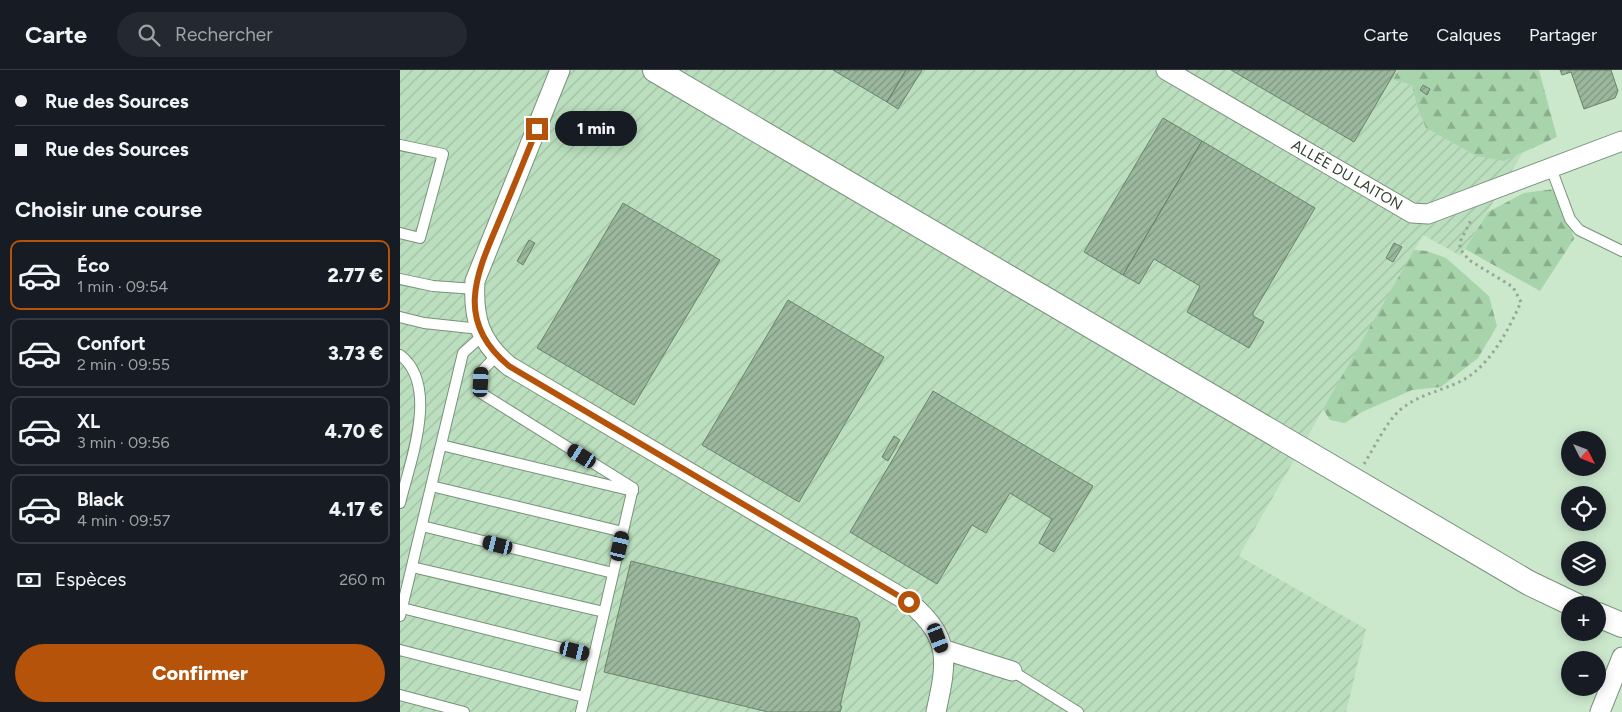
<!DOCTYPE html>
<html lang="fr">
<head>
<meta charset="utf-8">
<style>
	body { margin:0; font-family:Figtree,sans-serif; background:#242831; color:#f1f3f6; height:100vh; display:flex; flex-direction:column; font-size:19px; white-space:nowrap }
	* { box-sizing:border-box; margin:0 }
	p { font-size:16px; color:#9ea1a6 }
	.icon { flex:none; width:28px; height:28px; fill:none; stroke:currentColor; stroke-width:2; stroke-linecap:round; stroke-linejoin:round }
	.map { position:relative; flex:1; overflow:hidden }
	.details { display:flex; flex-direction:column; background:#171b24; width:400px }
	.details>* { flex:none }
	.banner { display:grid; align-content:center; height:110px; padding:0 15px; background:#171b24 }
	.needle { width:32px; rotate:132deg }
	.fabs { position:absolute; left:1161px; top:361px; display:grid; gap:10px }
	.fabs a { display:grid; place-items:center; width:45px; height:45px; border-radius:50%; background:#171b24; box-shadow:0 2px 12px #0003; font-size:25px }
	.end { position:absolute; width:22px; height:22px; margin:-11px; border:6px solid #b45309; background:#fff; box-shadow:0 0 0 2px #fff }
	.from { border-radius:50% }
	.bubble { position:absolute; height:35px; border-radius:18px; background:#171b24; box-shadow:0 2px 12px #0003; font-size:16px; font-weight:800; line-height:35px; text-align:center }
	.car { position:absolute; width:15px; height:30px; margin:-15px -8px; border-radius:6px; box-shadow:0 0 4px 1px #0007; background:linear-gradient(#222 24%,#8ab4d8 0 40%,#222 0 76%,#8ab4d8 0 86%,#222 0) }
	.banner b { display:flex; align-items:center; gap:18px; height:48px; font-size:19px }
	.banner b+b { border-top:1px solid #363941 }
	.banner i { width:12px; height:12px; background:#f1f3f6 }
	ul { padding:0; list-style:none }
	li { display:flex; align-items:center; gap:15px; height:70px; margin:0 10px 8px; padding:0 5px; border:2px solid #363941; border-radius:10px }
	li div { flex:1 }
	li b { display:block; font-size:19px }
	li em { font-style:normal; font-weight:800 }
	li.current { border-color:#b45309 }
	li>.icon { width:45px; height:45px; stroke-width:1.5 }
	h2 { padding:0 15px; font-size:22px; line-height:60px }
	.pay { display:flex; align-items:center; gap:12px; height:55px; padding:0 15px; font-size:19px }
	.pay p { margin-inline-start:auto }
	.primary-button { display:flex; gap:10px; margin-top:auto; padding:10px 15px }
	.primary-button a { flex:1; height:58px; border-radius:30px; background:#b45309; color:#fff; font-size:20px; font-weight:800; line-height:58px; text-align:center }
	header { display:flex; align-items:center; gap:30px; box-sizing:border-box; height:70px; padding:0 25px; background:#171b24; border-bottom:1px solid #363941 }
	header strong { font-size:24px }
	nav { display:flex; gap:28px; margin-inline-start:auto; font-size:18px }
	.search { width:350px; height:45px; background:#242831; display:flex; align-items:center; gap:12px; box-sizing:border-box; padding:0 18px; border-radius:28px; color:#9ea1a6; font-size:19px }
	main { display:flex; flex:1; min-height:0 }
	.map>svg:first-child { display:block }
	.industrial { fill:url(#industrial-furrows) }
	.forest { fill:url(#forest-firs) }
	.building { fill:url(#building-hatch); stroke:#6a846b }
	.lines { fill:none; stroke-linecap:round; stroke-linejoin:round }
	.service-casing { stroke:#779279; stroke-width:12 }
	.minor-casing { stroke:#779279; stroke-width:21 }
	.tertiary-casing { stroke:#779279; stroke-width:26 }
	.path { stroke:#93a994; stroke-width:3; stroke-dasharray:2.5 4; stroke-linecap:butt }
	.service { stroke:#fff; stroke-width:10 }
	.minor { stroke:#fff; stroke-width:19 }
	.tertiary { stroke:#fff; stroke-width:24 }
	.route { stroke:#b45309; stroke-width:6 }
	.labels { text-anchor:middle; dominant-baseline:central; stroke-width:4; stroke-linejoin:round; paint-order:stroke }
	.street-label { font-size:15px; fill:#354035; stroke:#fff }
</style>
</head>
<body>
<header>
<strong>Carte</strong>
<div class="search"><svg class="icon" aria-label="search" viewBox="0 0 24 24"><circle cx="10" cy="10" r="6"/><path d="M15 15l6 6"/></svg>Rechercher</div>
<nav><a>Carte</a><a>Calques</a><a>Partager</a></nav>
</header>
<main>
<section class="details">
<div class="banner">
<b><i class="from"></i>Rue des Sources</b>
<b><i></i>Rue des Sources</b>
</div>
<h2>Choisir une course</h2>
<ul>
<li class="current"><svg class="icon" aria-label="car" viewBox="0 0 24 24"><path d="M5 17H2v-5l4-1 3-4h7l3 4 3 1v5h-3M9 17h6M6 11h13"/><circle cx="7" cy="17" r="2"/><circle cx="17" cy="17" r="2"/></svg><div><b>Éco</b><p>1 min · 09:54</p></div><em>2.77 €</em></li>
<li><svg class="icon" aria-label="car" viewBox="0 0 24 24"><path d="M5 17H2v-5l4-1 3-4h7l3 4 3 1v5h-3M9 17h6M6 11h13"/><circle cx="7" cy="17" r="2"/><circle cx="17" cy="17" r="2"/></svg><div><b>Confort</b><p>2 min · 09:55</p></div><em>3.73 €</em></li>
<li><svg class="icon" aria-label="car" viewBox="0 0 24 24"><path d="M5 17H2v-5l4-1 3-4h7l3 4 3 1v5h-3M9 17h6M6 11h13"/><circle cx="7" cy="17" r="2"/><circle cx="17" cy="17" r="2"/></svg><div><b>XL</b><p>3 min · 09:56</p></div><em>4.70 €</em></li>
<li><svg class="icon" aria-label="car" viewBox="0 0 24 24"><path d="M5 17H2v-5l4-1 3-4h7l3 4 3 1v5h-3M9 17h6M6 11h13"/><circle cx="7" cy="17" r="2"/><circle cx="17" cy="17" r="2"/></svg><div><b>Black</b><p>4 min · 09:57</p></div><em>4.17 €</em></li>
</ul>
<div class="pay"><svg class="icon" aria-label="cash" viewBox="0 0 24 24"><path d="M3 7h18v10H3z"/><circle cx="12" cy="12" r="2"/></svg>Espèces<p>260 m</p></div>
<div class="primary-button"><a>Confirmer</a></div>
</section>
<div class="map">
<svg width="1222" height="642" viewBox="0 0 1222 642">
	<defs>
		<pattern id="industrial-furrows" width="10" height="10" patternUnits="userSpaceOnUse" patternTransform="scale(1.25)"><rect width="10" height="10" fill="#bbdfbe"/><path d="M-1 1l2-2M0 10L10 0M9 11l2-2" fill="none" stroke="#a1c0a4"/></pattern>
		<pattern id="forest-firs" width="22" height="20" patternUnits="userSpaceOnUse" patternTransform="scale(1.25)"><rect width="22" height="20" fill="#a8d4ab"/><path d="M5 1l3.5 6h-7zM16 11l3.5 6h-7z" fill="#8aad8c"/></pattern>
		<pattern id="building-hatch" width="6" height="6" patternUnits="userSpaceOnUse" patternTransform="scale(1.25)"><rect width="6" height="6" fill="#9bb79d"/><path d="M-1 1l2-2M0 6l6-6M5 7l2-2" fill="none" stroke="#7f9681"/></pattern>
	</defs>
	<rect width="100%" height="100%" fill="#cbe8cd"/>
	<!-- industrial -->
	<path class="industrial" d="M0,0H999L993,10L1012,15L1017,37L1026,58L1076,86L1104,90L1123,82L1061,186L1023,165L839,486L966,559L946,642H0Z"/>
	<!-- forest -->
	<path class="forest" d="M999,0H1139L1157,67L1104,91L1076,86L1026,58L1017,37L1012,15L993,10Z
		M1161,118L1174,169L1140,221L1065,179L1088,142L1124,123Z
		M1014,180L1027,181L1046,188L1089,226L1097,256L1078,288L1041,317L1012,320L962,342L945,353L930,350L923,339Z"/>
	<!-- building -->
	<path class="building" d="M433,0H506L487,32Z
		M506,0H522L498,39L487,32Z
		M831,0H996L954,72Z
		M1160,0H1211L1218,21L1215,28L1184,39L1171,2L1162,5Z
		M1023,15L1030,19L1027,25L1020,20Z
		M763,48L802,71L723,205L684,182Z
		M802,71L915,138L853,243V246L864,252L849,278L787,242L800,216L754,189L739,214L723,205Z
		M223,133L320,190L234,335L137,278Z
		M129,170L135,173L123,195L117,191Z
		M994,173L1002,177L993,192L986,188Z
		M388,230L484,287L399,432L302,375Z
		M533,321L693,416L654,482L639,473L652,449L610,423L586,463L572,455L537,514L450,462Z
		M494,366L500,370L488,391L482,387Z
		M231,491L457,548L460,554L440,636H442L440,642H368L204,602Z"/>
	<g class="lines">
		<!-- service casing -->
		<g class="service-casing">
			<path id="service" d="M0,75L43,84L20,168L0,163
				M1151,98L1170,149L1179,160L1222,181
				M0,209L33,216L75,219
				M0,247L24,253L80,259
				M0,285C40,315 10,392 0,433
				M96,286L82,301L81,323L233,418L181,642
				M41,375L233,421
				M31,416L223,462
				M22,456L213,503
				M12,497L204,542
				M2,538L194,586
				M0,546L63,283L82,266
				M0,580L184,627
				M612,601L678,642
				M0,625L64,642"/>
		</g>
		<!-- minor casing -->
		<g class="minor-casing">
			<path id="minor" d="M160,0L75,211C73,248 79,271 109,296L509,532C552,568 547,592 536,642
				M766,0L1012,143L1028,144L1222,71
				M542,579L612,601
				M1200,642L1222,587"/>
		</g>
		<!-- tertiary casing -->
		<g class="tertiary-casing">
			<path id="tertiary" d="M255,0L1129,513L1175,535
				M1198,545L1222,555"/>
		</g>
		<!-- path -->
		<path class="path" d="M964,394C974,378 987,351 1000,340C1018,325 1038,322 1059,312C1089,298 1108,261 1121,232L1113,217L1069,190L1060,179V172L1072,148"/>
		<!-- service -->
		<use href="#service" class="service"/>
		<!-- minor -->
		<use href="#minor" class="minor"/>
		<!-- tertiary -->
		<use href="#tertiary" class="tertiary"/>
	</g>
	<g class="lines">
		<!-- route -->
		<path class="route" d="M137,59C125,88 114,116 102,144C78,201 52,249 109,296L509,532"/>
	</g>
	<g class="labels">
		<!-- street labels -->
		<g class="street-label">
			<text transform="translate(947 105) rotate(30)">ALLÉE DU LAITON</text>
		</g>
	</g>
</svg>
<div class="fabs">
<a><svg class="needle" viewBox="-14 -14 28 28"><path d="M0-13l5 13h-10z" fill="#e53935"/><path d="M0 13l5-13h-10z" fill="#9ea1a6"/></svg></a>
<a><svg class="icon" aria-label="locate" viewBox="0 0 24 24"><circle cx="12" cy="12" r="6"/><path d="M12 2v4M12 18v4M2 12h4M18 12h4"/></svg></a>
<a><svg class="icon" aria-label="layers" viewBox="0 0 24 24"><path d="M12 4l9 5-9 5-9-5zM3 14l9 5 9-5"/></svg></a>
<a>+</a>
<a>−</a>
</div>
<i class="end from" style="left:509px;top:532px"></i>
<i class="end" style="left:137px;top:59px"></i>
<div class="bubble" style="left:155px;top:41px;width:82px">1 min</div>
<i class="car" style="left:81px;top:312px;rotate:3deg"></i>
<i class="car" style="left:182px;top:386px;rotate:302deg"></i>
<i class="car" style="left:98px;top:475px;rotate:284deg"></i>
<i class="car" style="left:220px;top:476px;rotate:13deg"></i>
<i class="car" style="left:538px;top:568px;rotate:159deg"></i>
<i class="car" style="left:175px;top:581px;rotate:104deg"></i>
</div>
</main>
</body>
</html>
